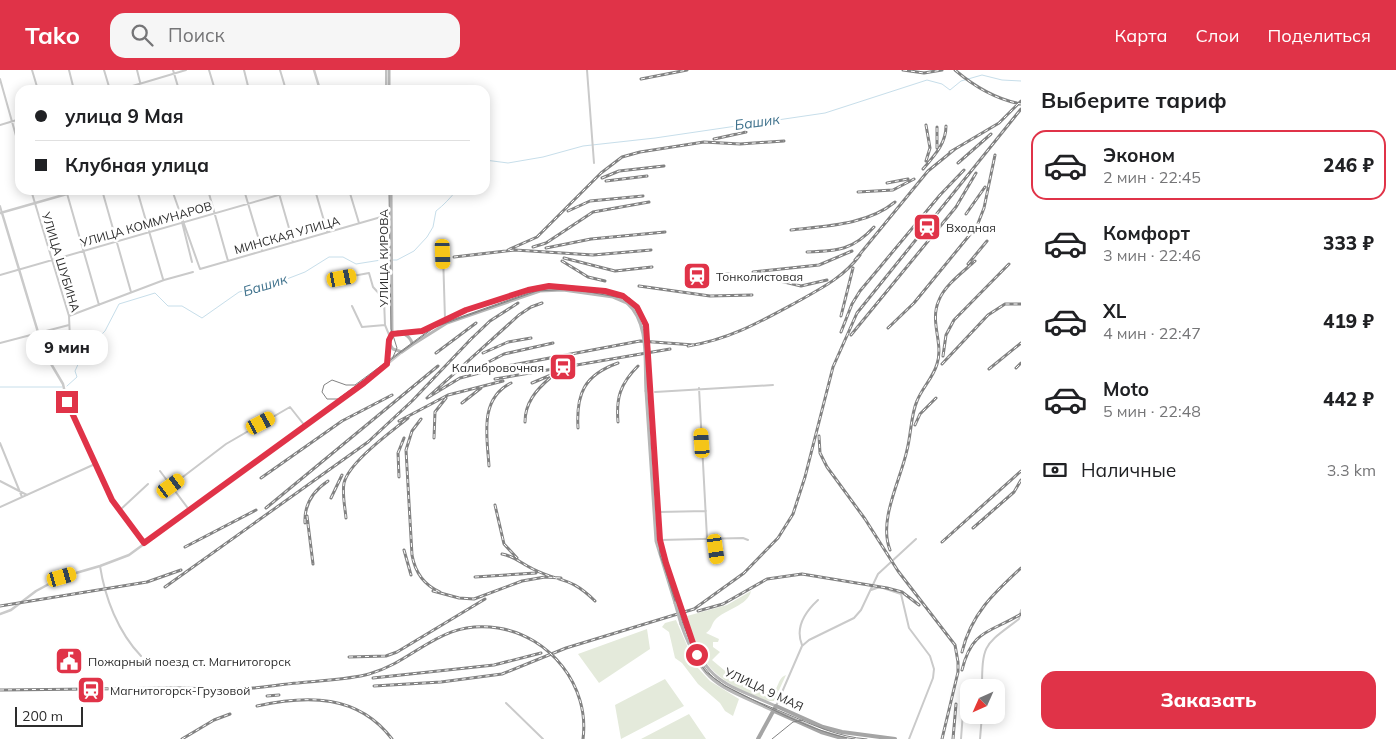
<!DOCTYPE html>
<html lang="ru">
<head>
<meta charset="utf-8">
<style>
	body { margin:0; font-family:Mulish,sans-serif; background:#f6f6f6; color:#202124; height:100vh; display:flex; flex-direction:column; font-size:19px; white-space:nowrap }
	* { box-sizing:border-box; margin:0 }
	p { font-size:16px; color:#757577 }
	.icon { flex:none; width:28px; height:28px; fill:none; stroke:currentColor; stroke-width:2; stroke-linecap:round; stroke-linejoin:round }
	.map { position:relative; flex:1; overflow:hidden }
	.sheet { display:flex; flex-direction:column; background:#fff; width:375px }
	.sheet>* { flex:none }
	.top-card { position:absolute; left:15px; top:15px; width:475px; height:110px; border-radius:15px; box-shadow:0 2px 12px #0003; display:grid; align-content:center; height:110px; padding:0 20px; background:#fff }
	.needle { width:32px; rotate:225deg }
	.tools { position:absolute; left:960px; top:609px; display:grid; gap:10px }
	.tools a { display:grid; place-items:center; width:45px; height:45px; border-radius:10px; background:#fff; box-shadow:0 2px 12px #0003; font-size:25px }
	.scale { position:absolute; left:15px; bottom:12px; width:68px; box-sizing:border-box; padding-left:5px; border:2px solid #2d2d2d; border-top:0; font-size:14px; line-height:18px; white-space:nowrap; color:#2d2d2d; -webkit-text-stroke:4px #fff; paint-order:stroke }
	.end { position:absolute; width:22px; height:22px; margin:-11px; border:6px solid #e03348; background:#fff; box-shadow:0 0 0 2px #fff }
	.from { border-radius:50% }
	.bubble { position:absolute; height:35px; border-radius:15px; background:#fff; box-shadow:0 2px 12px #0003; font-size:16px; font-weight:800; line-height:35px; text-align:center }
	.car { position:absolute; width:15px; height:30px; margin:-15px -8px; border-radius:6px; box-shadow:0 0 4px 1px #0007; background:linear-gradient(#f5c518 24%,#345 0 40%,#f5c518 0 76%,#345 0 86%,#f5c518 0) }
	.top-card b { display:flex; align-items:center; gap:18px; height:48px; font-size:19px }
	.top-card b+b { border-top:1px solid #e0e0e0 }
	.top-card i { width:12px; height:12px; background:#202124 }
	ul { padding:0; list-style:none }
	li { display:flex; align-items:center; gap:15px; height:70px; margin:0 10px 8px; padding:0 10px; border:2px solid transparent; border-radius:15px }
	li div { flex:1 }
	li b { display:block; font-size:19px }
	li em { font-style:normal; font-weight:800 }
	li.selected { border-color:#e03348 }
	li>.icon { width:45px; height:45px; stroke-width:1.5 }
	h2 { padding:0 20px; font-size:22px; line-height:60px }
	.pay { display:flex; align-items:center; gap:12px; height:55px; padding:0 20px; font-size:19px }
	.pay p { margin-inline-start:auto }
	.cta { display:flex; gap:10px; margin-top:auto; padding:10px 20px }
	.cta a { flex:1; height:58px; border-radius:15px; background:#e03348; color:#fff; font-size:20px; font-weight:800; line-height:58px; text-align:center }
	header { display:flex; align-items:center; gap:30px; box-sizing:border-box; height:70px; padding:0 25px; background:#e03348; color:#fff }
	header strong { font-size:24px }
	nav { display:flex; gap:28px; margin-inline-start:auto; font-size:18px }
	.search { width:350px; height:45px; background:#f6f6f6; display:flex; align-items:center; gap:12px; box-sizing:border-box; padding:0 18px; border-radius:15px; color:#757577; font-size:19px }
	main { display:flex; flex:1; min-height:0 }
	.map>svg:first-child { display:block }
	.green { fill:#e4eadb }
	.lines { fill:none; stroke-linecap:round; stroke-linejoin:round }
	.stream { stroke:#c7deea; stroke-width:1 }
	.minor { stroke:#cacaca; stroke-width:2 }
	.tertiary { stroke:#cacaca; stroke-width:2.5 }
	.secondary { stroke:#b7b7b7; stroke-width:3 }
	.primary { stroke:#a5a5a5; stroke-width:4 }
	.tram { stroke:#828282; stroke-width:1 }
	.rail-casing { stroke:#828282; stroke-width:3 }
	.rail { stroke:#fff; stroke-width:1; stroke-dasharray:4; stroke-linecap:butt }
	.secondary-bridge { stroke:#b7b7b7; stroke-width:3 }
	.route { stroke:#e03348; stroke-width:6 }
	.labels { text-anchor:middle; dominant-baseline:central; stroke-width:5; stroke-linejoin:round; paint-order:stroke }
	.street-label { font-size:12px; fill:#2d2d2d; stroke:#fff }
	.poi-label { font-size:12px; fill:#2d2d2d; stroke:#fff; text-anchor:start }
	.water-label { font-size:14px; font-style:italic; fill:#3e718c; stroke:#fff }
</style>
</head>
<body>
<header>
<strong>Tako</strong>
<div class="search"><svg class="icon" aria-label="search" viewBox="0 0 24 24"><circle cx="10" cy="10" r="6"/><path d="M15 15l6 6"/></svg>Поиск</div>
<nav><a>Карта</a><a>Слои</a><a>Поделиться</a></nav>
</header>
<main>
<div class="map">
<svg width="1021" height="669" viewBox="0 0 1021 669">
	<rect width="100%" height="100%" fill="#fff"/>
	<!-- green -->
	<path class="green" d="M751,521C748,536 725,539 715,550C711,555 712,559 706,563L719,569L718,572H713V577L720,582L712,590L736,610L771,624C779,620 777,608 786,605L774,631C765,632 756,626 748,623C708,605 699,588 687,546L727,535Z
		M676,550L696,596L710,611L739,629L733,646L725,641L720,633L698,614L682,593L675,588L669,562L662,557L665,553Z
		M647,559L650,579L599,613L578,584Z
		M665,609L684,636L621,669L615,635Z
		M689,644L706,669H641Z"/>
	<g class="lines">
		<!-- stream -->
		<path class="stream" d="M485,90L508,93L543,87L583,76L655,68L825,43L927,10L942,14L950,20L961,11L982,5L1002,10L1021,11
			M67,316L77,307L75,301L90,268L92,265L102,264L105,261L119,234L155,223L168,236H182L202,248L239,222L279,212L305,202L329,187H343L356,194L381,190H397L414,181L427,167L433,157L436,141C444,135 450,128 457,120
			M0,317H62"/>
		<!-- minor -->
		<path class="minor" d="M32,0L38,20
			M69,0L74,20
			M104,0L110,20
			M137,0L142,20
			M173,0L179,20
			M209,0L215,20
			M244,0L249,20
			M280,0L286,20
			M587,0L594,93
			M0,9L20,80
			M119,20L186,0
			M0,55L20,49
			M31,120L69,246L70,270
			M66,120L99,235
			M102,120L131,222
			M137,120L163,209
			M172,120L200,199L381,147
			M208,120L228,191
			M244,120L262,180
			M278,120L293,172
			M315,120L327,161
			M349,120L359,153
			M0,136L2,143
			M182,152L192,192
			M443,184L445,249
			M0,205L296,120
			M342,208L369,203L373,217L384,229L385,255L390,267
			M352,236L362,257L385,255
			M69,246L164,210L193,202
			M0,273L69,255
			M699,318L707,468
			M655,322L773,315
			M0,373L22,427
			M160,401L190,441
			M0,411L27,425
			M171,416L226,374L290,337L305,356
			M0,437L95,394
			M120,440L148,414
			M659,442L706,441
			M714,468L717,489
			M660,470L743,468L748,470
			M100,496C105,528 118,562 141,586
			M871,520L880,517L901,524L909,558L930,586L934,599L933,608L909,669
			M802,575C795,558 805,542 818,530
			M982,618C982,572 985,575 1019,549L1021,540
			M506,633L543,669
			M776,636L802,576L809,570L854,548L861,540L878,504L916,469
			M961,669L963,642L969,630
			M980,669L982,645"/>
		<!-- tertiary -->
		<path class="tertiary" d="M314,0L320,20
			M0,143L81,120
			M2,143L44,282L63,314L67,332L110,425L144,473
			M387,292L390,275
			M0,544L11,540L36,521L62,507L100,496L129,485L364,313L402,282"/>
		<!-- secondary -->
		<path class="secondary" d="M389,0V20
			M391,120L392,264
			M398,262C405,263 412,268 412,275L402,282L393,279L389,273L392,264Z
			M403,263L422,261L466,240L538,217L563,216L605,221L629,229
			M412,275L447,253L540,221L563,220L613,227L627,233
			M646,321L656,471L675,533
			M650,321L660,470L665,493L679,532
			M685,553C707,613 721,612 776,636
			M681,554C703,616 718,615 774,641"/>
		<!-- primary -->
		<path class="primary" d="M774,641L821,662L845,669
			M758,669L776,636L823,657L842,662L895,669"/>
		<!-- tram -->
		<path class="tram" d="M386,0V20
			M389,120L391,259L397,278L393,287
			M772,669L793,652L803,650
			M855,669C817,665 761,633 725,616L706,602L695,586L660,485L644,261L635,239L622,228L572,219L537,221L435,257L338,329H327L322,322L324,315L332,310L346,315H355L435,256L537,220L563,217L579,219L623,227L639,242L645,260L659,472C666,506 689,588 715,609C735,624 764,634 787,644C813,655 838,667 867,669"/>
		<!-- rail casing -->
		<g class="rail-casing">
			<path id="rail" d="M903,0L924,3L942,0
				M955,0C975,17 995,29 1021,34
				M641,9L687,0
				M926,55L930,78L926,91
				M714,69L746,62
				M937,78V57
				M950,82L999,53L1021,31
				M958,93L991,64
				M923,99C934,86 946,74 946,56
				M602,108L619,101L664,96
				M606,111L647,106
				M887,113L908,109
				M858,122L893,120L914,109
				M568,141L590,131L643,126
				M966,144L985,117
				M791,160C826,156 867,155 895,132
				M533,177L546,173L593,142L649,132
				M546,178L591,169L665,162
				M508,180L537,167L601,103L622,87L640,82L704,72L740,74L784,71
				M807,182C838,181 853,180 874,157
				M454,187L515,180L593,185L651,180
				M564,188L615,201L652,197
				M855,190L928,101L955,79
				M562,191L588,207L605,211
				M968,194L987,171
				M753,202L819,195L852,181
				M725,204L759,206L801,216L827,210
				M639,216L710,226L752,225
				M542,233L531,237L519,245L427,328L460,308L502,297L640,271L694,275
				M841,246L853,198
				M888,258L914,233L977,156L984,138L995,85
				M841,262L852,234L860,221L940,125L964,100
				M851,265L956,137L976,103
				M469,271L490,251L518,233
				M688,276C728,270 760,252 795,233C820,219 843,208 860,185
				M436,283L476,253
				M483,283L508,272L531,268
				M943,286L946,265L954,250L1009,194
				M942,294L988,245L1005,234H1021
				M477,298L504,284L553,273
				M1016,298L1021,293
				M989,299L1021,273
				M495,309L670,279
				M532,313L551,305
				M462,333L481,318
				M421,349L412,361L406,380L412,485C415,502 424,515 440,522
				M399,351L448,325L503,311
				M525,352C525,333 536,320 550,308
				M618,352C616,328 620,314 638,296
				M915,355L920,344L936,328
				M578,358C576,324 584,305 618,293
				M819,366L820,383L827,397L865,449L898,501L955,575L958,592V602L942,669
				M434,368L435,342L446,328
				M489,396C487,366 479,329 511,313
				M399,407L398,383L404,368
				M261,408L342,351L392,325
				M331,428L342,405
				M495,435L504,474L517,488
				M266,438L438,296
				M307,446L313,494
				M346,448C345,437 342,424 344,413C349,392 391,362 408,348
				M305,453C304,434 313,421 328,411
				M973,458L1014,422L1021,410
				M942,472L1021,401
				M185,477L256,440
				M404,480L411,505
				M890,480C878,450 901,409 907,380C911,365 911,344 917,331C922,318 933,308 937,294C944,273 929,252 939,230C945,215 963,202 975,191
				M502,484C514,486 522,494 533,499C561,513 570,506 595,531
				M475,507L536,503
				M165,517L368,372L412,331L473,267
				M433,521L459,528L474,529L522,511L545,507L561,508
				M0,536L147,512L181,500
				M698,541L723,534L767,509L802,504L887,518L902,522L919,535
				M962,582C971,544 994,523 1021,498
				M349,587L386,586L397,582L485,529
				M962,600C972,559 990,563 1021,544
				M373,608L494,595L541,583
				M374,616L441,612L502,604L566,578L694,539L744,503L778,468L793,444L805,407L833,297L857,243L1021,39
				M0,620C59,619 118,619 178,618C203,618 228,621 253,618C268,617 283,614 298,613C321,610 347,610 369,604C418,590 439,549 498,558C550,566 590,616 583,669
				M267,626L279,625
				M257,636C307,625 358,624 392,669
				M182,669L214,650L230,644
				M953,669L956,634"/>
		</g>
		<!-- rail -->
		<use href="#rail" class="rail"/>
		<!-- secondary-bridge -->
		<path class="secondary-bridge" d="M629,229C654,250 648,290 650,321
			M627,233C650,253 644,293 646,321
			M679,532L685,553
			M675,533L681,554"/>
	</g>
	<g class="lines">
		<!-- route -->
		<path class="route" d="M67,332L112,430L144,473L364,313L387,294L389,270L392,264L422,261L466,240L528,220L549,216L605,221L623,226L637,237L646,255L660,470L666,493L697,585"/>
	</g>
	<!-- icons -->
	<defs>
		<g id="station-square" transform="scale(1.4375)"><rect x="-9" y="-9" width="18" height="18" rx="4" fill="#e03348" stroke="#fff"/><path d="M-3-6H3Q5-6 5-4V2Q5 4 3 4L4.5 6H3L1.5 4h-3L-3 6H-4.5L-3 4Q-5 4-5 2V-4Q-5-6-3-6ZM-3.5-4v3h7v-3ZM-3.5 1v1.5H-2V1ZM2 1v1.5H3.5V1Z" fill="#fff"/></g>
		<g id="civic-square" transform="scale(1.4375)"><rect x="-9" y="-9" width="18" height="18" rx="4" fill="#e03348" stroke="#fff"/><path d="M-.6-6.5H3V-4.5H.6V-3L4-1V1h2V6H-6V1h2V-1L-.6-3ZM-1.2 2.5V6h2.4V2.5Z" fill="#fff"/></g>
	</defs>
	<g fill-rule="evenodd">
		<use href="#station-square" x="927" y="157"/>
		<use href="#station-square" x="697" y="206"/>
		<use href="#station-square" x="563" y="297"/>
		<use href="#civic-square" x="69" y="591"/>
		<use href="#station-square" x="91" y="620"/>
	</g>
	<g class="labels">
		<!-- street labels -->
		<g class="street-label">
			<text transform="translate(146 154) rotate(-16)">УЛИЦА КОММУНАРОВ</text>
			<text transform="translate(287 165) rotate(-16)">МИНСКАЯ УЛИЦА</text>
			<text transform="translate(383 188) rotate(-90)">УЛИЦА КИРОВА</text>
			<text transform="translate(61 192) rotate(73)">УЛИЦА ШУБИНА</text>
			<text transform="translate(764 619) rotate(25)">УЛИЦА 9 МАЯ</text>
		</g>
		<!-- poi labels -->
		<g class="poi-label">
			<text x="946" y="157">Входная</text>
			<text x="716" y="206">Тонколистовая</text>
			<text x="544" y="297" text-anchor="end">Калибровочная</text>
			<text x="88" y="591">Пожарный поезд ст. Магнитогорск</text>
			<text x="110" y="620">Магнитогорск-Грузовой</text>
		</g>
		<!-- water labels -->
		<g class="water-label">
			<text transform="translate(757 52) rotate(-8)">Башик</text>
			<text transform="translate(265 215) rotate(-17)">Башик</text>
		</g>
	</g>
</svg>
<div class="tools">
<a><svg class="needle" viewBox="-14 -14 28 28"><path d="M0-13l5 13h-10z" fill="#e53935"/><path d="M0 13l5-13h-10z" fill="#757577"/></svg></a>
</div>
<div class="scale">200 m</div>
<i class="end from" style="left:697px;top:585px"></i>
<i class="end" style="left:67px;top:332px"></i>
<div class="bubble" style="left:26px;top:260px;width:82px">9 мин</div>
<i class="car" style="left:443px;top:184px;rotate:178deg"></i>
<i class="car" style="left:342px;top:208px;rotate:79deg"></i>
<i class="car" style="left:261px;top:353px;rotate:62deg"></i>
<i class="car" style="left:702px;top:373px;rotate:356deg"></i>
<i class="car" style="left:171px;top:416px;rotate:54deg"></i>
<i class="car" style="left:716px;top:479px;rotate:172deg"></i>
<i class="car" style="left:62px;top:507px;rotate:74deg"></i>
<div class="top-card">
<b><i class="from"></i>улица 9 Мая</b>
<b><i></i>Клубная улица</b>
</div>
</div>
<section class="sheet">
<h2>Выберите тариф</h2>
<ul>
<li class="selected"><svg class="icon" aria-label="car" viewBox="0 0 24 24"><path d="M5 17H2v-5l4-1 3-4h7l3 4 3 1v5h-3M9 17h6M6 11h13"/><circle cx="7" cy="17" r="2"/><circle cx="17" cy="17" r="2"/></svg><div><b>Эконом</b><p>2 мин · 22:45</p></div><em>246 ₽</em></li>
<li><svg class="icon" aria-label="car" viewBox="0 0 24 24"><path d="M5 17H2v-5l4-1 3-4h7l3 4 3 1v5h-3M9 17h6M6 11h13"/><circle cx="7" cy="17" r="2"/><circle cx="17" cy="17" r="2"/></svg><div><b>Комфорт</b><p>3 мин · 22:46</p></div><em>333 ₽</em></li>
<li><svg class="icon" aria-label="car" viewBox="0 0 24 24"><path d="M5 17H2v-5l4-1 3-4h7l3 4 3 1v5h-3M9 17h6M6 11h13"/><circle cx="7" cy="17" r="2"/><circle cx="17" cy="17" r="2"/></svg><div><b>XL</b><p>4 мин · 22:47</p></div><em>419 ₽</em></li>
<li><svg class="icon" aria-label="car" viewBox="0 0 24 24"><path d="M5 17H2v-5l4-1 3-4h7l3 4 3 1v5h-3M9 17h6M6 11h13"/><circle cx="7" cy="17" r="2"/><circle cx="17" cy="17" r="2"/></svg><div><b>Moto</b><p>5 мин · 22:48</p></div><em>442 ₽</em></li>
</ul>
<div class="pay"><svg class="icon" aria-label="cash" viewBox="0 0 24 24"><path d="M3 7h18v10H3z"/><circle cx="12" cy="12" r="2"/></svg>Наличные<p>3.3 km</p></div>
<div class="cta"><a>Заказать</a></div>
</section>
</main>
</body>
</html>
